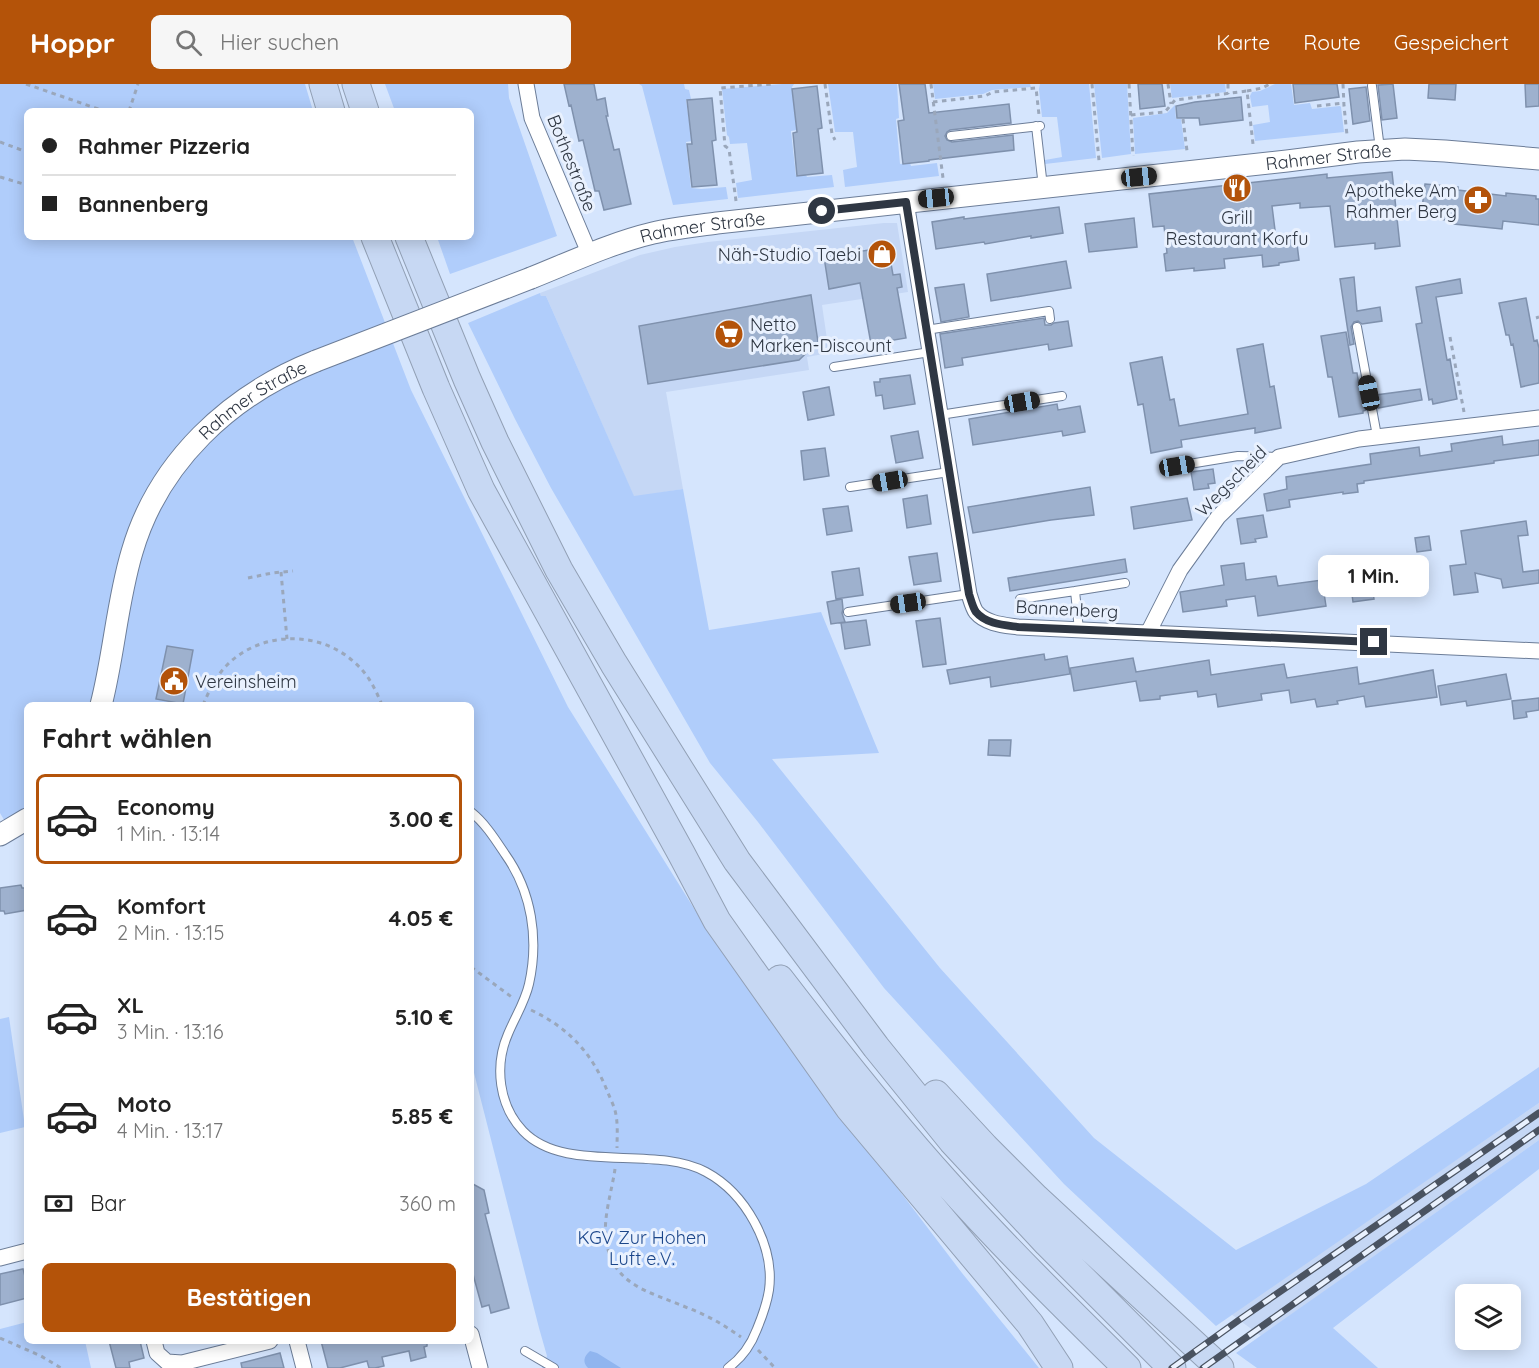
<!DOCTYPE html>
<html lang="de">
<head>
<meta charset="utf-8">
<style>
	body { margin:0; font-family:Quicksand,sans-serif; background:#f6f6f6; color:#222; height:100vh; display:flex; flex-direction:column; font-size:22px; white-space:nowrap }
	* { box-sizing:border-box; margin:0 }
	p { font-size:20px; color:#767676 }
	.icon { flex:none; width:33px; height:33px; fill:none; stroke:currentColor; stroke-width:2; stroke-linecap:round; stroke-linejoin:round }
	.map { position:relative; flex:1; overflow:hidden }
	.sheet { position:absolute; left:24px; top:618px; width:450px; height:642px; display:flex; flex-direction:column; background:#fff; border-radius:9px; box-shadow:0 3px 15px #0003 }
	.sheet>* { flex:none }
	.guide { position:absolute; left:24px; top:24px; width:450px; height:132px; border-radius:9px; box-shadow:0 3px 15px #0003; display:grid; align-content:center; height:132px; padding:0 18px; background:#fff }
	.fabs { position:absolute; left:1455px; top:1200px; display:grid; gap:12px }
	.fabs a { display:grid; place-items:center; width:66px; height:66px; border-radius:9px; background:#fff; box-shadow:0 3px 15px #0003; font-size:30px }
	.end { position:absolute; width:27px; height:27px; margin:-14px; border:8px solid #2f3743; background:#fff; box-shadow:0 0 0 3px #fff }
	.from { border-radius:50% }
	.bubble { position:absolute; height:42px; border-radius:9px; background:#fff; box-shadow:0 3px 15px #0003; font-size:20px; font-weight:700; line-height:42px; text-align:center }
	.car { position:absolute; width:18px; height:36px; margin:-18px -9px; border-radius:8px; box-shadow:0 0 4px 2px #0007; background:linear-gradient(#222 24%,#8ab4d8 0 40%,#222 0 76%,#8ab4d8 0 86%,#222 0) }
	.guide b { display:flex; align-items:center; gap:21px; height:57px; font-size:22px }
	.guide b+b { border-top:2px solid #e0e0e0 }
	.guide i { width:15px; height:15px; background:#222 }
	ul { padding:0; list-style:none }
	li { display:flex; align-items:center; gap:18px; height:90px; margin:0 12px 9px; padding:0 6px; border:3px solid transparent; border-radius:9px }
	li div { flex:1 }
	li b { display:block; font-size:22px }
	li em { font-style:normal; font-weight:700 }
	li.selected { border-color:#b45309 }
	li>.icon { width:54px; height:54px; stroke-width:1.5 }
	h2 { padding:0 18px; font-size:27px; line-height:72px }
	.pay { display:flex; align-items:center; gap:15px; height:66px; padding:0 18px; font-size:22px }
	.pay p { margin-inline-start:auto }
	.cta { display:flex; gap:12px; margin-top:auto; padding:12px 18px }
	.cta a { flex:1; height:69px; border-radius:9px; background:#b45309; color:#fff; font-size:24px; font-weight:700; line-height:69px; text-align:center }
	header { display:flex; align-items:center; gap:36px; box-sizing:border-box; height:84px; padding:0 30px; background:#b45309; color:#fff }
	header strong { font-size:28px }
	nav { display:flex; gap:33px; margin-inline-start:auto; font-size:21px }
	.search { width:420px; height:54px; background:#f6f6f6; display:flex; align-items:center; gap:15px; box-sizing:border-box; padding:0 21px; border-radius:9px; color:#767676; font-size:22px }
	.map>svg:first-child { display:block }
	.built { fill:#c5d7f5 }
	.green { fill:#b0cdfb }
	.water { fill:#90b5ef }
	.building { fill:#9eb1ce; stroke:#7f91ad; stroke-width:1.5 }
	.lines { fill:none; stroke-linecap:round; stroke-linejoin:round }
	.service-casing { stroke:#6c7d98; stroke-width:10 }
	.minor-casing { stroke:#6c7d98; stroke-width:17 }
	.secondary-casing { stroke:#6c7d98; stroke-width:23 }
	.motorway-casing { stroke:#92a0b5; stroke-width:29 }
	.path { stroke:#9aa7bb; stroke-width:3; stroke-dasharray:4.5 4.5; stroke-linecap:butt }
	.service { stroke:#fff; stroke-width:8 }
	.minor { stroke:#fff; stroke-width:15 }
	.secondary { stroke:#fff; stroke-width:21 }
	.motorway { stroke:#c7d8f3; stroke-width:27 }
	.rail-casing { stroke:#4a5361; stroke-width:7 }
	.rail { stroke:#e9f1fe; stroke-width:4.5; stroke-dasharray:14; stroke-linecap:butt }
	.secondary-bridge-casing { stroke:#6c7d98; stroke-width:23; stroke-linecap:butt }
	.secondary-bridge { stroke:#fff; stroke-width:21 }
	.route { stroke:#2f3743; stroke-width:8 }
	.labels { text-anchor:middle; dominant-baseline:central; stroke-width:6; stroke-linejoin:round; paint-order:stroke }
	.street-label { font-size:18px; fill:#2f3743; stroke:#e9f1fe }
	.poi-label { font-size:18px; fill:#2f3743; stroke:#e9f1fe; text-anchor:end }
	.park-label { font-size:18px; fill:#1b468a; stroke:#e9f1fe }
</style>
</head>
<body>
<header>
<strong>Hoppr</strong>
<div class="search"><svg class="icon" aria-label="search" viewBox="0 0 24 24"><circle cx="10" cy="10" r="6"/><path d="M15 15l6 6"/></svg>Hier suchen</div>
<nav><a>Karte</a><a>Route</a><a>Gespeichert</a></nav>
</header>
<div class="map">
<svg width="1539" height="1284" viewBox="0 0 1539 1284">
	<rect width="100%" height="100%" fill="#d5e5fd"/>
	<!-- built -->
	<path class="built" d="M884,139H897L908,208L822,221L829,269L807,273L809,286L666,308L683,405L634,413L546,212H541L540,209L640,171L675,163L708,158Z
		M1539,1019V1056L1261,1252L1231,1230Z"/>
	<!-- green -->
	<path class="green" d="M0,0H305L313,27H27V153H352L411,306L568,623L700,834L848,1039L962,1189L1039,1284H542L547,1272L539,1244L471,977V621H27V735L10,746L0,729Z
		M385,0H508L509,14L557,152L450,190L437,153H471V27H395Z
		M639,0H684L685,5L689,6L691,15L686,16L692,57L686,58L691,104L701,105L726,103L728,115L673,121L642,2Z
		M782,0H794L792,3L797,46L791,47L796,92L806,91L807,93L832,91L834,103L738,114L736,99L752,96L747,59L730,60L729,53L727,51L722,5Z
		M828,0H897L899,34L896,35L900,80L910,79L911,82L937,79L939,92L845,103L843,86L857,83L853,48H835Z
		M933,0H1030L1031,3L992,6L983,10L935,15Z
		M1040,0H1089L1096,74L1045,80V76L1062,73L1057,33H1042L1039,5Z
		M1094,0H1127L1131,70L1102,74Z
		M1170,0H1225L1226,8L1172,14Z
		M1275,0H1291L1294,21L1310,19L1312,25L1340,22L1341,23L1344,48L1255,57L1253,41L1270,38L1268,21L1252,23L1250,12L1252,8L1260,7Z
		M1175,21L1176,35H1181L1185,65L1135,70L1133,34L1167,29Z
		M540,209L541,212H546L634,412L683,405L709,546L821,528L879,669L772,675L940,884L1094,1054L1236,1166L1366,1100L1539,983V1019L1216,1242L1064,1100L884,904L758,738L710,679L551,404L515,335L468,239Z
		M9,933L25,1043L0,1049V935Z
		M1539,1056V1085L1333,1244L1378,1284H1257L1236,1269Z
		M27,1238V1257H85L91,1284H0V1245Z"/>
	<!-- water -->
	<path class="water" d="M590,1267L597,1269L621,1284H588C582,1278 584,1272 590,1267Z"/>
	<!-- building -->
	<path class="building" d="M564,0H594L597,16L605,14L608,32H606L614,66L619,65L631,120L604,126L599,107H595L583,56L579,57L571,21L569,22Z
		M899,0H925L929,29L1009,20L1011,39L950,46L947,48L945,52L947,56L952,58L1013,51L1014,66L929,76V77L903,80L898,37L904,36Z
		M1138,0H1162L1165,22L1140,25Z
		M1293,0H1337L1339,13L1295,19Z
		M1393,0L1397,34L1382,36L1378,1Z
		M1429,0H1456L1455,16L1428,14Z
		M1525,0H1539V22L1526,23Z
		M817,2L822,44L818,45L823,89L797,92L793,49L797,48L792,5Z
		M1366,3L1370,37L1353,40L1349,5Z
		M1241,13L1243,36L1200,41L1199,34H1177L1176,22L1195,18Z
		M712,14L716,56L712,57L717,101L692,103L687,60H692L687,16Z
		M1392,88L1400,162L1375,165V159L1335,163L1330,122L1300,124V119L1272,122L1276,154L1296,152L1299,176L1279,179V181L1263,183L1262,171L1224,175L1225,184L1194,187V184L1166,187L1164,170L1167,169L1164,142L1153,143L1149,110L1327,90V94Z
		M1425,100L1458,103V106L1506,112V109L1536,112V115H1539V141L1503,137L1502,145L1454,140V137L1421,133Z
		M1059,123L1063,149L1031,154V152L985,160L984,158L936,165L932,138L964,133V135Z
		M1134,134L1137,163L1089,168L1085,140Z
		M888,163L893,191L900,190L902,203L897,204L906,254L871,260L860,199L829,205L824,173Z
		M1066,177L1071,204L991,217L987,190Z
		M1354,193L1357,227L1380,223L1382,237L1362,240L1358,237L1354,238L1351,243L1354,260L1350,261L1340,195Z
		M1460,195L1462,209L1436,213L1447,276L1450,275L1457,315L1433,320L1432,315L1429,316L1416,240L1422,239L1416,203Z
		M964,200L969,233L941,238L935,204Z
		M811,211L818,258L799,276L648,300L639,242Z
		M1526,214L1534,257L1537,256L1539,264V299L1521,303L1513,260L1511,261L1509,251H1506L1499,219Z
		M1044,234L1045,241H1051L1054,239L1068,237L1072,262L1049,266L1048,260L962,274L963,281L945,284L940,250Z
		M1346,248L1353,289H1357L1361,313H1364L1366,326L1363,327V329L1339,333L1332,293H1328L1321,252Z
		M1263,260L1270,303L1274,302L1281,344L1255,349V344L1181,356L1182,363L1151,369L1143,320L1138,321L1130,279L1162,273L1170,316L1174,315L1179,342L1248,330L1237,265Z
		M910,291L915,320L884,325L882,311L876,312L874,298H880V295Z
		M829,303L834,331L808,336L803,308Z
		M1420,305L1422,316L1378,324L1376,311Z
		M1057,320L1058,326L1080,322L1085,348L1063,352L1062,347L973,361L969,335Z
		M918,347L923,374L896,379L891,352Z
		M1502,352L1503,361L1539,356V371L1494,377V379L1364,397V399L1357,400L1358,408L1343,410V408L1289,416L1290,423L1267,427L1264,410L1287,405L1286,393L1371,380L1370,370L1419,363L1420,372L1452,367L1451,360Z
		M825,364L829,392L804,396L801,367Z
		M1213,385L1215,399L1208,400L1209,404L1194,406L1191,388Z
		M1090,403L1094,431L1051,436L973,449L968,423Z
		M927,411L931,440L907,444L903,415Z
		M1187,414L1192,436L1134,445L1131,423Z
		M848,422L852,447L827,451L823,425Z
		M1263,431L1267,453L1255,455L1256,458L1241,460L1237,435Z
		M1526,437L1528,451L1518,452L1523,488L1539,486V499L1503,504L1501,495L1475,489L1478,508L1454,511L1450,482L1466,480L1461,447Z
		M1429,452L1431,466L1417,468L1415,454Z
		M937,469L941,497L914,501L909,473Z
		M1125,475L1127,488L1010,507L1008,494Z
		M1422,477L1426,506L1407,509L1406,499L1402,500L1400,480Z
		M1244,479L1246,496L1276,492L1278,502L1322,496L1326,522L1258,532L1255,512L1226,516L1227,522L1183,528L1180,508L1224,501L1221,482Z
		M859,484L863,511L836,515L832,488Z
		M1370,486L1374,515L1353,518L1349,489Z
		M842,515L843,525L842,529L845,538L831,540L827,518Z
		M940,534L946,580L923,583L916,537Z
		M866,536L870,561L845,565L841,539Z
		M167,562L193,566L183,620L156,615Z
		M1044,570L1045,576L1067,572L1070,590L991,603L990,593L950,600L947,586Z
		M1133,574L1136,588L1209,576L1211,591L1284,580L1287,594L1357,583L1359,600L1433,586L1437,613L1366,623L1364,612L1337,617L1338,620L1317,623L1315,615L1291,619L1289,606L1261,610L1262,616L1218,623L1216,610L1198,613L1197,607L1160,612V615L1140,617L1136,597L1074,607L1070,584Z
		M1506,590L1511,615L1467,622L1466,617L1441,621L1438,602Z
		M1539,614V626L1526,628L1527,633L1514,635L1512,617Z
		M989,656H1011L1010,672L988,671Z
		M21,801L22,804H27V826L5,830L4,827H0V804Z
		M471,1099L484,1106L489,1129L485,1130L509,1224L491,1229L489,1221L482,1223L471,1183Z
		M23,1185L27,1200V1214L0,1221V1190Z
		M109,1257H140L144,1274L129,1278L130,1284H116Z
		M321,1257H427V1262L424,1263L426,1273L411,1277L409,1267L382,1273L384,1282L375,1284H369L367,1277L340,1284H328Z
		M280,1269L284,1284H242L241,1279Z"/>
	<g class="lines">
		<!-- service casing -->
		<g class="service-casing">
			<path id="service" d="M1372,2L1380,65
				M1036,42L1043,103
				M951,52L1040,42
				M1357,243L1377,352
				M926,246L1049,227L1050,235
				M834,283L930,268
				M940,331L1062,312
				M1177,382L1238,372L1277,373
				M850,403L949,388
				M1075,507L1125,499
				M1020,515L1075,507L1079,546
				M848,528L969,510
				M471,728C485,739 495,755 505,770C532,808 539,855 529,900C525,918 515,933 508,950C494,982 499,1022 523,1047C565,1091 654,1060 706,1088C745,1109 775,1161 769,1206C767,1219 762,1233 757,1245C751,1261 742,1274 728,1284
				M525,1267L554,1284"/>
		</g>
		<!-- minor casing -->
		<g class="minor-casing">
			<path id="minor" d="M526,0L532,34L590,171
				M906,118L969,510C971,516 973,524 976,528C986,540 1004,541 1018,543L1539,567
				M1148,549L1180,486L1218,433L1279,373L1359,355L1539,334
				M0,1174L27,1167
				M471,1250L480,1284
				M154,1257L157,1269L167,1278L182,1279L270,1257
				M297,1257L304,1284"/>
		</g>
		<!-- secondary casing -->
		<g class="secondary-casing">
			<g id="secondary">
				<path id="s1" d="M531,194C571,178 611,159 653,149C674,144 696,142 717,139L1287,77L1358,68L1405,65L1445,67L1539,75"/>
				<path id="s2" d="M101,621C114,571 117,518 132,468C158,378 230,311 316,277"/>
				<path d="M0,751L27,735"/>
			</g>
		</g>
		<!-- motorway casing -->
		<g class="motorway-casing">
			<path id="motorway" d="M323,0L331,27
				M356,0L365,27
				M375,153L436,304L481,406L681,769L717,837L849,1024L1030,1240L1059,1284
				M409,153L467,295L495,358L559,486L614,580L737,777L876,963L952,1057L1047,1159L1172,1284
				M780,895C833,964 887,1033 945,1097C1003,1162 1065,1223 1127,1284
				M936,1010L985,1063L1036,1114L1220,1284"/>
		</g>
		<!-- path -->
		<path class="path" d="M26,0L104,27
			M825,0L832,50L835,56
			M931,0L943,94
			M1092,0L1099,77
			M1129,0L1133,72
			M1168,0L1171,20
			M1228,0V10
			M1343,0L1344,22L1347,51
			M1247,7L1262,4L1270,0
			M933,18L985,12L993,8L1036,4L1039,31
			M1317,22L1344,19
			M129,27L138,0
			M1131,31L1165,28L1175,16L1247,7L1253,60
			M1183,35L1187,67
			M0,58L27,68
			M0,93L27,101
			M736,117L729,65L725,62L720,4L773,0
			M1536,234L1539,233
			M1450,253L1464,328
			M281,488L287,555
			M248,494L272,489L293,487
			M180,621V620
			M203,621C209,607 216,592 227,581C261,547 319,546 354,578C368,590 375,604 382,621
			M471,883L513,914
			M531,926C569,944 593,970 608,1009C611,1016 615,1024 616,1031C618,1042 617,1053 617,1064
			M615,1085C612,1106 603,1134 606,1154C611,1202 651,1208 688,1224C707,1231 724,1241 741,1253
			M0,1254L41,1272L61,1284
			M758,1266L775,1284"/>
		<!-- service -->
		<use href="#service" class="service"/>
		<!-- minor -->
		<use href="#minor" class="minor"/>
		<!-- secondary -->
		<use href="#secondary" class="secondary"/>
		<!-- motorway -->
		<use href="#motorway" class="motorway"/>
		<!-- rail casing -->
		<g class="rail-casing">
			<path id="rail" d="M1172,1284L1239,1236L1539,1029
				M1203,1284L1539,1046"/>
		</g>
		<!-- rail -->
		<use href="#rail" class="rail"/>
		<!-- secondary-bridge casing -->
		<g class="secondary-bridge-casing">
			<path id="secondary-bridge" d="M316,277L531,194"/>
		</g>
		<!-- secondary-bridge -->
		<use href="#secondary-bridge" class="secondary-bridge"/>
	</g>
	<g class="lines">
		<!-- route -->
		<path class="route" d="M822,127L906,118L969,510C971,516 973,524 976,528C986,540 1004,541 1018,543L1374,558"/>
	</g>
	<!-- icons -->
	<defs>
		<g id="restaurant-disc" transform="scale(1.5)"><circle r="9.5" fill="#b3530a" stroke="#e9f1fe"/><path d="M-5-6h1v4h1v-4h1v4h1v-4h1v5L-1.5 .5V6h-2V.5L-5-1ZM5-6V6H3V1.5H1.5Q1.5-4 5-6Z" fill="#fff"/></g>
		<g id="pharmacy-disc" transform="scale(1.5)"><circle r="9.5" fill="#b3530a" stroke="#e9f1fe"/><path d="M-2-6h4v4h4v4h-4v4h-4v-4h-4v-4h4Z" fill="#fff"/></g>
		<g id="shop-disc" transform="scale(1.5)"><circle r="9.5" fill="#b3530a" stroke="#e9f1fe"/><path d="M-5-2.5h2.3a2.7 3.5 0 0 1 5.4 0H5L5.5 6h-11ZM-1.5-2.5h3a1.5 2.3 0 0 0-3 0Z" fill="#fff"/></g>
		<g id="supermarket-disc" transform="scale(1.5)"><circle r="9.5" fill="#b3530a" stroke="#e9f1fe"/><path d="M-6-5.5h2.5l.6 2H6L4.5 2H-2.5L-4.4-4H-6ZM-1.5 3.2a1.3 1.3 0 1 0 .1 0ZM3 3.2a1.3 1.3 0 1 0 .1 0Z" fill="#fff"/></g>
		<g id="civic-disc" transform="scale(1.5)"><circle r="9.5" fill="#b3530a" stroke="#e9f1fe"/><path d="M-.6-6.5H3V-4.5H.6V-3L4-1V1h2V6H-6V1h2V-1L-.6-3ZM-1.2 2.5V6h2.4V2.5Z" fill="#fff"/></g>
	</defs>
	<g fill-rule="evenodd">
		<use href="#restaurant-disc" x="1237" y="104"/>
		<use href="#pharmacy-disc" x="1478" y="116"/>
		<use href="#shop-disc" x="882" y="170"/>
		<use href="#supermarket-disc" x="729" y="250"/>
		<use href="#civic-disc" x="174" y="597"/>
	</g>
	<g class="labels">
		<!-- street labels -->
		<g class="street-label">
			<text stroke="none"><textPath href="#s1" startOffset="810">Rahmer Straße</textPath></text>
			<text transform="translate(572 79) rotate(68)">Bothestraße</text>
			<text stroke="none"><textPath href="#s1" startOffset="180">Rahmer Straße</textPath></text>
			<text stroke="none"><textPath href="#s2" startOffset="356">Rahmer Straße</textPath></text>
			<text transform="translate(1231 397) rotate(-45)">Wegscheid</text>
			<text transform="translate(1067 525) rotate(3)">Bannenberg</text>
		</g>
		<!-- poi labels -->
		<g class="poi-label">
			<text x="1457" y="106">Apotheke Am<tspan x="1457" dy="21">Rahmer Berg</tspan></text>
			<text x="1237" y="133" text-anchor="middle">Grill<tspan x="1237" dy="21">Restaurant Korfu</tspan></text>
			<text x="861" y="170">Näh-Studio Taebi</text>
			<text x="750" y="240" text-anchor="start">Netto<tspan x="750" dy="21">Marken-Discount</tspan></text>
			<text x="195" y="597" text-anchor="start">Vereinsheim</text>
		</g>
		<!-- park labels -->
		<g class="park-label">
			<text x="642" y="1153">KGV Zur Hohen<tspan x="642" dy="21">Luft e.V.</tspan></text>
		</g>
	</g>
</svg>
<div class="fabs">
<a><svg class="icon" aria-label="layers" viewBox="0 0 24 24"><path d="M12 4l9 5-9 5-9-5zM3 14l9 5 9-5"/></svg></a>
</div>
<i class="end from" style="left:822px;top:127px"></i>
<i class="end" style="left:1374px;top:558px"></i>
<div class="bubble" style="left:1318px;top:471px;width:111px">1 Min.</div>
<i class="car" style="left:1139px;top:93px;rotate:84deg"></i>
<i class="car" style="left:936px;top:114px;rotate:264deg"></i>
<i class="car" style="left:1369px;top:309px;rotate:349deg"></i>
<i class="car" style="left:1022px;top:318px;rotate:81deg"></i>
<i class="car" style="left:1177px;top:382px;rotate:81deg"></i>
<i class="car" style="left:890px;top:397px;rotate:261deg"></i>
<i class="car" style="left:908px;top:519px;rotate:262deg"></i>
<div class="guide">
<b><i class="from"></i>Rahmer Pizzeria</b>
<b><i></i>Bannenberg</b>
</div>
<section class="sheet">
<h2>Fahrt wählen</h2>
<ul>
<li class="selected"><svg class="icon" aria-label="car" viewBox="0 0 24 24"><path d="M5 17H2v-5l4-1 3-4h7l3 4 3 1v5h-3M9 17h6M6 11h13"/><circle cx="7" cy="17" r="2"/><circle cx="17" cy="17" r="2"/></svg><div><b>Economy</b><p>1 Min. · 13:14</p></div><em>3.00 €</em></li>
<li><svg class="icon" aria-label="car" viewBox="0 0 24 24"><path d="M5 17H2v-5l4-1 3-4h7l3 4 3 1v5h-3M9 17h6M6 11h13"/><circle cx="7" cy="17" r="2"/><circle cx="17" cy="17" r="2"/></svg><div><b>Komfort</b><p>2 Min. · 13:15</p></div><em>4.05 €</em></li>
<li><svg class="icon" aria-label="car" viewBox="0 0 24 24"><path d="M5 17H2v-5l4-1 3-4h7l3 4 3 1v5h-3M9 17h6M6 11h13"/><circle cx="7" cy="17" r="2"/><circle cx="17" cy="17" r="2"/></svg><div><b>XL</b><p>3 Min. · 13:16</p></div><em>5.10 €</em></li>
<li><svg class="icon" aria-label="car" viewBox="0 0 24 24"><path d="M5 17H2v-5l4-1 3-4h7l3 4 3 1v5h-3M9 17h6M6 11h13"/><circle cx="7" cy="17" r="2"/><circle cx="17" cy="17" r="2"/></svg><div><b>Moto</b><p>4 Min. · 13:17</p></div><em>5.85 €</em></li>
</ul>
<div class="pay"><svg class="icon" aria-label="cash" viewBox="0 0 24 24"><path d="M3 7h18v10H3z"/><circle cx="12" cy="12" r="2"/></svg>Bar<p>360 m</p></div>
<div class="cta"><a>Bestätigen</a></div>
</section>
</div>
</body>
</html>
